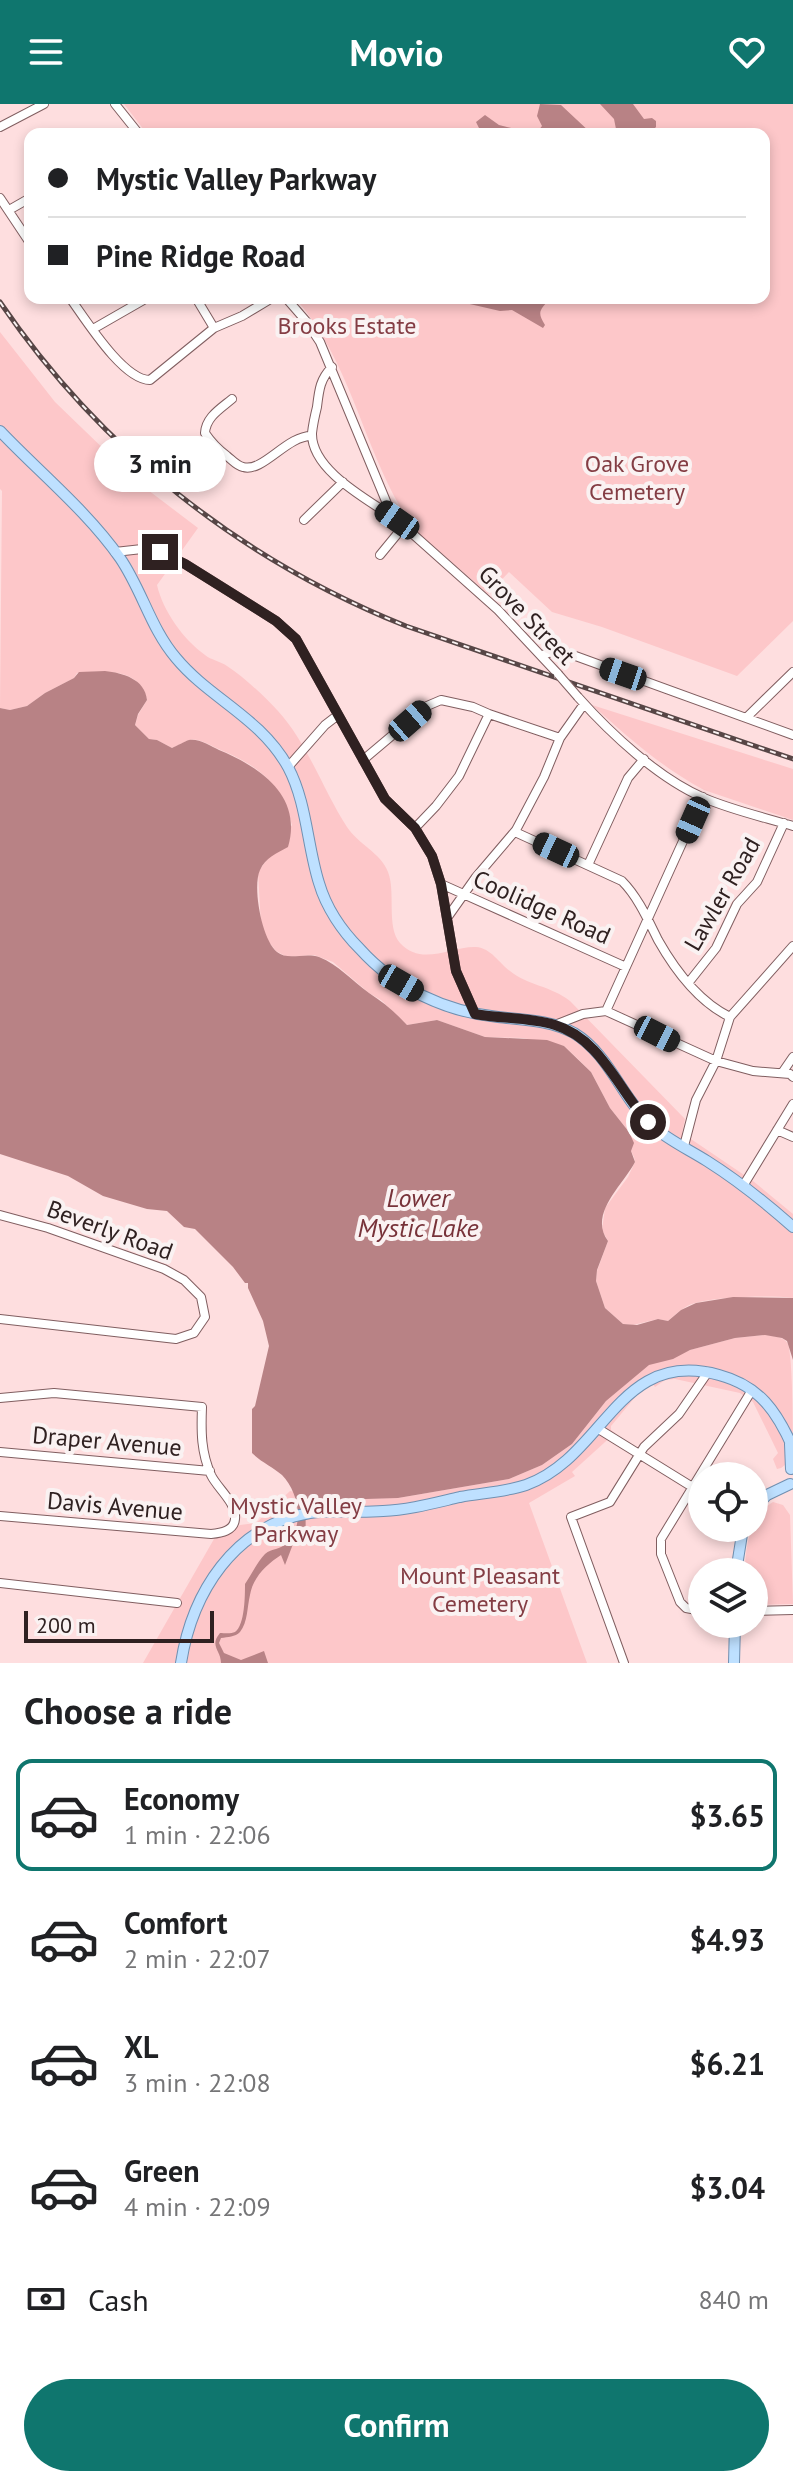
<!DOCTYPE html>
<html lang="en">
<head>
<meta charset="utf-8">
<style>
	body { margin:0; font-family:"PT Sans",sans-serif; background:#f6f6f6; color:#202124; height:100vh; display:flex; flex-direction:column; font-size:30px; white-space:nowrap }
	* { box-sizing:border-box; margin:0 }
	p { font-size:26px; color:#757577 }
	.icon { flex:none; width:44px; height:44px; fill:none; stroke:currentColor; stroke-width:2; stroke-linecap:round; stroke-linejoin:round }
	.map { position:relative; height:1559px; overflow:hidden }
	.side { display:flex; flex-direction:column; background:#fff; flex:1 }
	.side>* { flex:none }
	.top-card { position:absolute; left:24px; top:24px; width:746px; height:176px; border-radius:16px; box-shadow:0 4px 12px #0003; display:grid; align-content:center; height:176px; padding:0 24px; background:#fff }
	.controls { position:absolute; left:688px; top:1358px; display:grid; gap:16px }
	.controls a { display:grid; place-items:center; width:80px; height:80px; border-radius:50%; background:#fff; box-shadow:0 4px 12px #0003; font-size:40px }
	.scale { position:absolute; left:24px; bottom:20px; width:190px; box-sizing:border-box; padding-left:8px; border:4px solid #2f2121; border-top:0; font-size:22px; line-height:28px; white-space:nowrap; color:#2f2121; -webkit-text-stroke:6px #faf2f2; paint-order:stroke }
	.end { position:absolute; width:36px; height:36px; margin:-18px; border:10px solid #2f2121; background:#fff; box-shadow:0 0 0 4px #fff }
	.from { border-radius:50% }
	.bubble { position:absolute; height:56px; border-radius:28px; background:#fff; box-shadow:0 4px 12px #0003; font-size:26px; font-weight:700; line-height:56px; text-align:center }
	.car { position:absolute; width:24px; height:48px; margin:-24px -12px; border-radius:10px; box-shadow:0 0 6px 2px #0007; background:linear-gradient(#222 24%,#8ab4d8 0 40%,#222 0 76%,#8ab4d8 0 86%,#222 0) }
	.top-card b { display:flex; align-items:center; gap:28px; height:76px; font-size:30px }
	.top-card b+b { border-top:2px solid #e0e0e0 }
	.top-card i { width:20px; height:20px; background:#202124 }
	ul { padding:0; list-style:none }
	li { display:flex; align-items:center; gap:24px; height:112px; margin:0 16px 12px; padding:0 8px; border:4px solid transparent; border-radius:16px }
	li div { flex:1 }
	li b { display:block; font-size:30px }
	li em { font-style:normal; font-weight:700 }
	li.current { border-color:#0f766e }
	li>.icon { width:72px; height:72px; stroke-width:1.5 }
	h2 { padding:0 24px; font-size:36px; line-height:96px }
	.pay { display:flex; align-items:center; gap:20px; height:88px; padding:0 24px; font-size:30px }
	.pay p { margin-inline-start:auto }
	.action { display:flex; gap:16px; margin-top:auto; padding:16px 24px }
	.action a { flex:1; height:92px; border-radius:48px; background:#0f766e; color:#fff; font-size:32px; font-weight:700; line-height:92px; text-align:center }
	header { display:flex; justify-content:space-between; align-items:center; height:104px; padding:0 24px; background:#0f766e; color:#fff; font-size:36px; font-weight:700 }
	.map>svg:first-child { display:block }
	.green { fill:#fdc7c9 }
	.water { fill:#b88285 }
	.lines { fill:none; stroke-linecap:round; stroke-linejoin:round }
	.minor-casing { stroke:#805e60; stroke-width:10 }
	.major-casing { stroke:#7090b1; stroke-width:12 }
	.minor { stroke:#fff; stroke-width:8 }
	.major { stroke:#bee0ff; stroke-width:10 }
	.rail-casing { stroke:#574646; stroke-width:5 }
	.rail { stroke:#faf2f2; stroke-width:2; stroke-dasharray:6; stroke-linecap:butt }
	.minor-bridge-casing { stroke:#805e60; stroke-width:10; stroke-linecap:butt }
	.minor-bridge { stroke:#fff; stroke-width:8 }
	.route { stroke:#2f2121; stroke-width:10 }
	.labels { text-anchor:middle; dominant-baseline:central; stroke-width:8; stroke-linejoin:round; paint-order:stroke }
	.park-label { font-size:24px; fill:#843d44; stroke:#faf2f2 }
	.street-label { font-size:24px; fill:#2f2121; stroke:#faf2f2 }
	.water-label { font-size:26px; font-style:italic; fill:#773239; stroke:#faf2f2 }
</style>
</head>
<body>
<header><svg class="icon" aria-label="menu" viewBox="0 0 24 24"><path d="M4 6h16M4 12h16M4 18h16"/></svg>Movio<svg class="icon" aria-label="heart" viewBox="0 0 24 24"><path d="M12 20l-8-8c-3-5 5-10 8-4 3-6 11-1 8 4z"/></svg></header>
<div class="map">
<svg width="793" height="1559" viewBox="0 0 793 1559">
	<rect width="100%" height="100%" fill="#fededf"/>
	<!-- green -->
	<path class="green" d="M124,0H793V517L737,572L602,523L552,508L509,468L488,490C471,475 454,460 437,445C428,437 416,429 410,419C363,348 353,260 295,194H764V30H147Z
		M0,228L55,298L140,380L198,424L157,481C163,507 183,535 205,551C211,556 220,557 227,562C244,573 263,591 278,607C308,640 323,686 347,723C358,740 381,749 388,768C396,788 386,823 400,839C422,863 451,842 476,843C491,844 499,859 510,867C527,881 551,882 570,897L685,1015L682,1029L753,1077L793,1110V1194C769,1191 718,1193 695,1199C684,1202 676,1210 668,1217L658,1215L633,1221L623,1220L605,1204L596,1177L597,1167L608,1137L602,1126L605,1104L628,1073L635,1058L634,1053L631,1047L629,1028L610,1004L591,968L578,955L564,942L523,934L485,933L437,916L407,921L381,896L369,889L333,858L314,851L287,853L276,847L268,837L261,821L258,768L292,721C280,675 256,661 214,643C208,640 197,634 190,636C185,637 178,642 172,644L157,636L149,635L135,621L138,611L147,596C140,563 104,567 77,569L74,574L45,589L27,602L10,606L0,604L2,387L0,385Z
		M592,601L793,665V716L704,686C661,663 628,633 592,601Z
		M765,1231C774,1232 783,1232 788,1240C793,1255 793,1332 793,1355L781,1364L777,1365L773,1355L778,1349L753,1298L740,1289L675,1275L665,1276L655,1283L653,1280L636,1292L611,1322V1326L615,1329L572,1368L575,1372L529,1399L587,1559H143L214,1435L230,1429L240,1421L256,1419L290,1387L323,1395L398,1394L509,1375L542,1361L572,1340L606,1297L648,1261L690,1246L735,1234Z
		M773,1398L783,1401L790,1411L793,1500L754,1501V1468H745C745,1443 750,1412 773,1398Z"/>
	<!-- water -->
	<path class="water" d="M540,0L561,1L592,30H482L476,18L485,11L499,21L528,28L538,27L542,22L537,12Z
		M600,0H633L644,15L652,14L656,17V23C648,33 630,30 617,30L614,15Z
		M456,194H550C541,206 536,207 545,221L543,224L512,206L500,207L461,198Z
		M105,567C123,569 145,575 147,596L138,610L135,621L149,635L157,636L172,644C177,642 185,637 189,636C198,634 211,642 219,646C260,663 303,692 288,743C277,749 265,754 260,766C252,783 262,836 277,848C288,857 305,848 319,853C339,861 351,876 369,889C383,898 395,908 407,921L437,916L485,933L547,936L564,942L591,968L610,1004L629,1028L634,1039L631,1047L635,1058C623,1081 588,1110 608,1137L597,1166L596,1177L605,1204L623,1220L637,1221L658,1215L668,1217L681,1206L696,1199L733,1193L793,1194V1256L787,1237L782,1234L765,1231L735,1234L690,1246L673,1255L649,1261L606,1297L572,1340L542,1361L509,1375L398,1394L333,1396L310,1393C303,1402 307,1419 305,1430L293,1440L285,1461L281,1451C267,1460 253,1473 250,1491C247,1503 248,1518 240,1528C235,1533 228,1533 221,1534L219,1539L224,1549L241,1556L264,1547L268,1559H221C221,1546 209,1542 220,1529C224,1529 231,1530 235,1528C245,1521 245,1491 245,1480C252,1470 257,1458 265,1450C272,1444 280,1446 287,1439C305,1421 299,1389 282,1371C273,1363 261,1358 252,1349V1305L255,1302L269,1242L263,1217L248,1184V1179H245L233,1163L195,1125L184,1123L167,1107L147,1105L103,1092L68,1072L0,1050V604L10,606L27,602L45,589L74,574L79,568Z"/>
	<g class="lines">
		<!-- minor casing -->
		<g class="minor-casing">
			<path id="minor" d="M115,0L139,30
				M0,23L44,0
				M0,94L30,139
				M9,106L30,94
				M70,194C86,216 123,276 150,276L214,224L242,212L272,194
				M196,194L214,224
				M286,194L306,217L320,238L388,402L397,416L498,506L558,570
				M93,225L147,194
				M332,263C320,275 319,286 317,303C315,311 313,320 312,329C311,366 367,395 393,413
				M232,295C220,305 206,313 205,329C211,338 219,346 227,352C232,356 237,362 243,363C263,369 287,331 312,332
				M304,416L343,378
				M115,448L142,445L160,448L185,460L276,517L296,535L385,695L415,724L432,752L441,780L456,867L475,910
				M380,451L403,423
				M542,551L559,546L793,631
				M578,593C611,630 658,674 704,694C732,706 763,713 793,722
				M747,613L793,568
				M363,656L427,602L441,596L473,603L489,610L560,634
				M288,663L325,621L338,611
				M415,724L436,702L459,672L489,610
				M515,728L622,777C638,793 648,816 658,836C675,866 699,898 730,913
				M588,761L628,674L644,655
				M441,780L626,863
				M447,814L476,773L516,726L544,673L560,634L584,600
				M689,878L716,844L737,800L757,778L784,719
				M606,907L703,693
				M555,921L583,910L606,907L716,957L753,967L790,970L793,973
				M782,969L793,953
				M777,1026L793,1033
				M684,1042L696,996L716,957L730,913L793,842
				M743,1082L793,1000
				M0,1111L48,1124L164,1165L184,1176L201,1193L205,1213L194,1229L176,1235L0,1215
				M0,1294L54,1289L202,1303C201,1328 201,1348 211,1371C217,1384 237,1399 235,1415C234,1427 221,1429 211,1430L0,1412
				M597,1324L702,1389
				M0,1348L210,1367
				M0,1479L177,1499
				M702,1507L686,1504L680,1498L661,1450V1435L752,1286
				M754,1507L793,1506
				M624,1559L571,1413L610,1398L644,1343L679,1310L708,1268"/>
		</g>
		<!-- major casing -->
		<g class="major-casing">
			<path id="major" d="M0,327C40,369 87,407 120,454C142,486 151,525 176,554C210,595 260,613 288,663C307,699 307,741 319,779C326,803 342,827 360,845C395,884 446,908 498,913C524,916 550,916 574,929C609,950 622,994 651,1021C668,1036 688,1045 707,1057C737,1076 766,1099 793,1123
				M790,1340L791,1365
				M754,1404L767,1391L790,1380
				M736,1468L743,1424
				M181,1559C192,1489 234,1421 310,1409C334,1406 359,1409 383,1407C409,1406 434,1399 460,1393C482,1389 505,1388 526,1381C605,1353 618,1243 719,1271C760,1282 777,1308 793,1344
				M734,1559L735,1520"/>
		</g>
		<!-- minor -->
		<use href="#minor" class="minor"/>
		<!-- major -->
		<use href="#major" class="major"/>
		<!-- rail casing -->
		<g class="rail-casing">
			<path id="rail" d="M0,198C100,345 241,456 406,522L793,655"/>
		</g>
		<!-- rail -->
		<use href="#rail" class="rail"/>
		<!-- minor-bridge casing -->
		<g class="minor-bridge-casing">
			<path id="minor-bridge" d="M558,570L578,593"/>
		</g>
		<!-- minor-bridge -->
		<use href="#minor-bridge" class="minor-bridge"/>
	</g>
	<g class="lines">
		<!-- route -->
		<path class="route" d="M160,448L185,460L276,517L296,535L385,695L415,724L432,752L441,780L456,867L475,910C501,915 529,913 555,921C601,935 618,985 648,1018"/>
	</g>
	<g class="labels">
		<!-- park labels -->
		<g class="park-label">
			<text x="347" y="221">Brooks Estate</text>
			<text x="637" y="359">Oak Grove<tspan x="637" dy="28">Cemetery</tspan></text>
			<text x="296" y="1401">Mystic Valley<tspan x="296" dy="28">Parkway</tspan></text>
			<text x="480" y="1471">Mount Pleasant<tspan x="480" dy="28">Cemetery</tspan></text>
		</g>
		<!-- street labels -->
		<g class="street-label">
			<text transform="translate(527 511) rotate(46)">Grove Street</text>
			<text transform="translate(722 790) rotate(-60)">Lawler Road</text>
			<text transform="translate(542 803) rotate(24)">Coolidge Road</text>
			<text transform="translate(110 1126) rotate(20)">Beverly Road</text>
			<text transform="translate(107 1337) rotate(5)">Draper Avenue</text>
			<text transform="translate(115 1402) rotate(5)">Davis Avenue</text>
		</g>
		<!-- water labels -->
		<g class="water-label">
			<text x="418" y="1093">Lower<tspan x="418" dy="30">Mystic Lake</tspan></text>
		</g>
	</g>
</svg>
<div class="controls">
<a><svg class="icon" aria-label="locate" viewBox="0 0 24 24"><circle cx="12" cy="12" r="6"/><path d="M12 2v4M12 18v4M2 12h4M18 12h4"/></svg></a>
<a><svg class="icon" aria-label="layers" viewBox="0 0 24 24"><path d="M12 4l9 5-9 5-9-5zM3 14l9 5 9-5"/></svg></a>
</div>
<div class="scale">200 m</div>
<i class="end from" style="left:648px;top:1018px"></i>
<i class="end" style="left:160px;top:448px"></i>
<div class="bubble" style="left:94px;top:332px;width:132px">3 min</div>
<i class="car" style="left:397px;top:416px;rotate:305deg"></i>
<i class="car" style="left:623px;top:570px;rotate:289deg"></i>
<i class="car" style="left:410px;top:617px;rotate:49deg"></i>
<i class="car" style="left:693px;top:716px;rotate:204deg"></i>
<i class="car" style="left:556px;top:746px;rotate:295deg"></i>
<i class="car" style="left:401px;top:879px;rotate:120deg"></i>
<i class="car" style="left:657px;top:930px;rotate:117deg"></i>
<div class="top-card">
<b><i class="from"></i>Mystic Valley Parkway</b>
<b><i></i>Pine Ridge Road</b>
</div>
</div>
<section class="side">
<h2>Choose a ride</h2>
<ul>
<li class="current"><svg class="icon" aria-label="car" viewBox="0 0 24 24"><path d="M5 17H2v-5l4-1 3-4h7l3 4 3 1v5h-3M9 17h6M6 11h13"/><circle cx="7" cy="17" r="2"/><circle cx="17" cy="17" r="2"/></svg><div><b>Economy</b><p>1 min · 22:06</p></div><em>$3.65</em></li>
<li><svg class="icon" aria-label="car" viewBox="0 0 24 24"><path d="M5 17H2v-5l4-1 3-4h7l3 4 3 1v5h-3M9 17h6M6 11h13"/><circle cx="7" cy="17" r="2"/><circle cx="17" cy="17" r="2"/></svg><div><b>Comfort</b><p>2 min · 22:07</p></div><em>$4.93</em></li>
<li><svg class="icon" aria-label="car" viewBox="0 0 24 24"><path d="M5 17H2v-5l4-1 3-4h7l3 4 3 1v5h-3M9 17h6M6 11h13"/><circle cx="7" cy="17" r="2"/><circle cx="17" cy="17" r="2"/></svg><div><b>XL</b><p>3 min · 22:08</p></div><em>$6.21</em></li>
<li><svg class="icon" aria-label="car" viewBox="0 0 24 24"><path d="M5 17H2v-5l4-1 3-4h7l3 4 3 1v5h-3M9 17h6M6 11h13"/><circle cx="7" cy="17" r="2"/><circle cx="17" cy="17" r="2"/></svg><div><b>Green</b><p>4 min · 22:09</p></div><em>$3.04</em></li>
</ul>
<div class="pay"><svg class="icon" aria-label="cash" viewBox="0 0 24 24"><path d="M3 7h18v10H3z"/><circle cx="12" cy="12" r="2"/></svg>Cash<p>840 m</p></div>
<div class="action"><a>Confirm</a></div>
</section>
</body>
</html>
